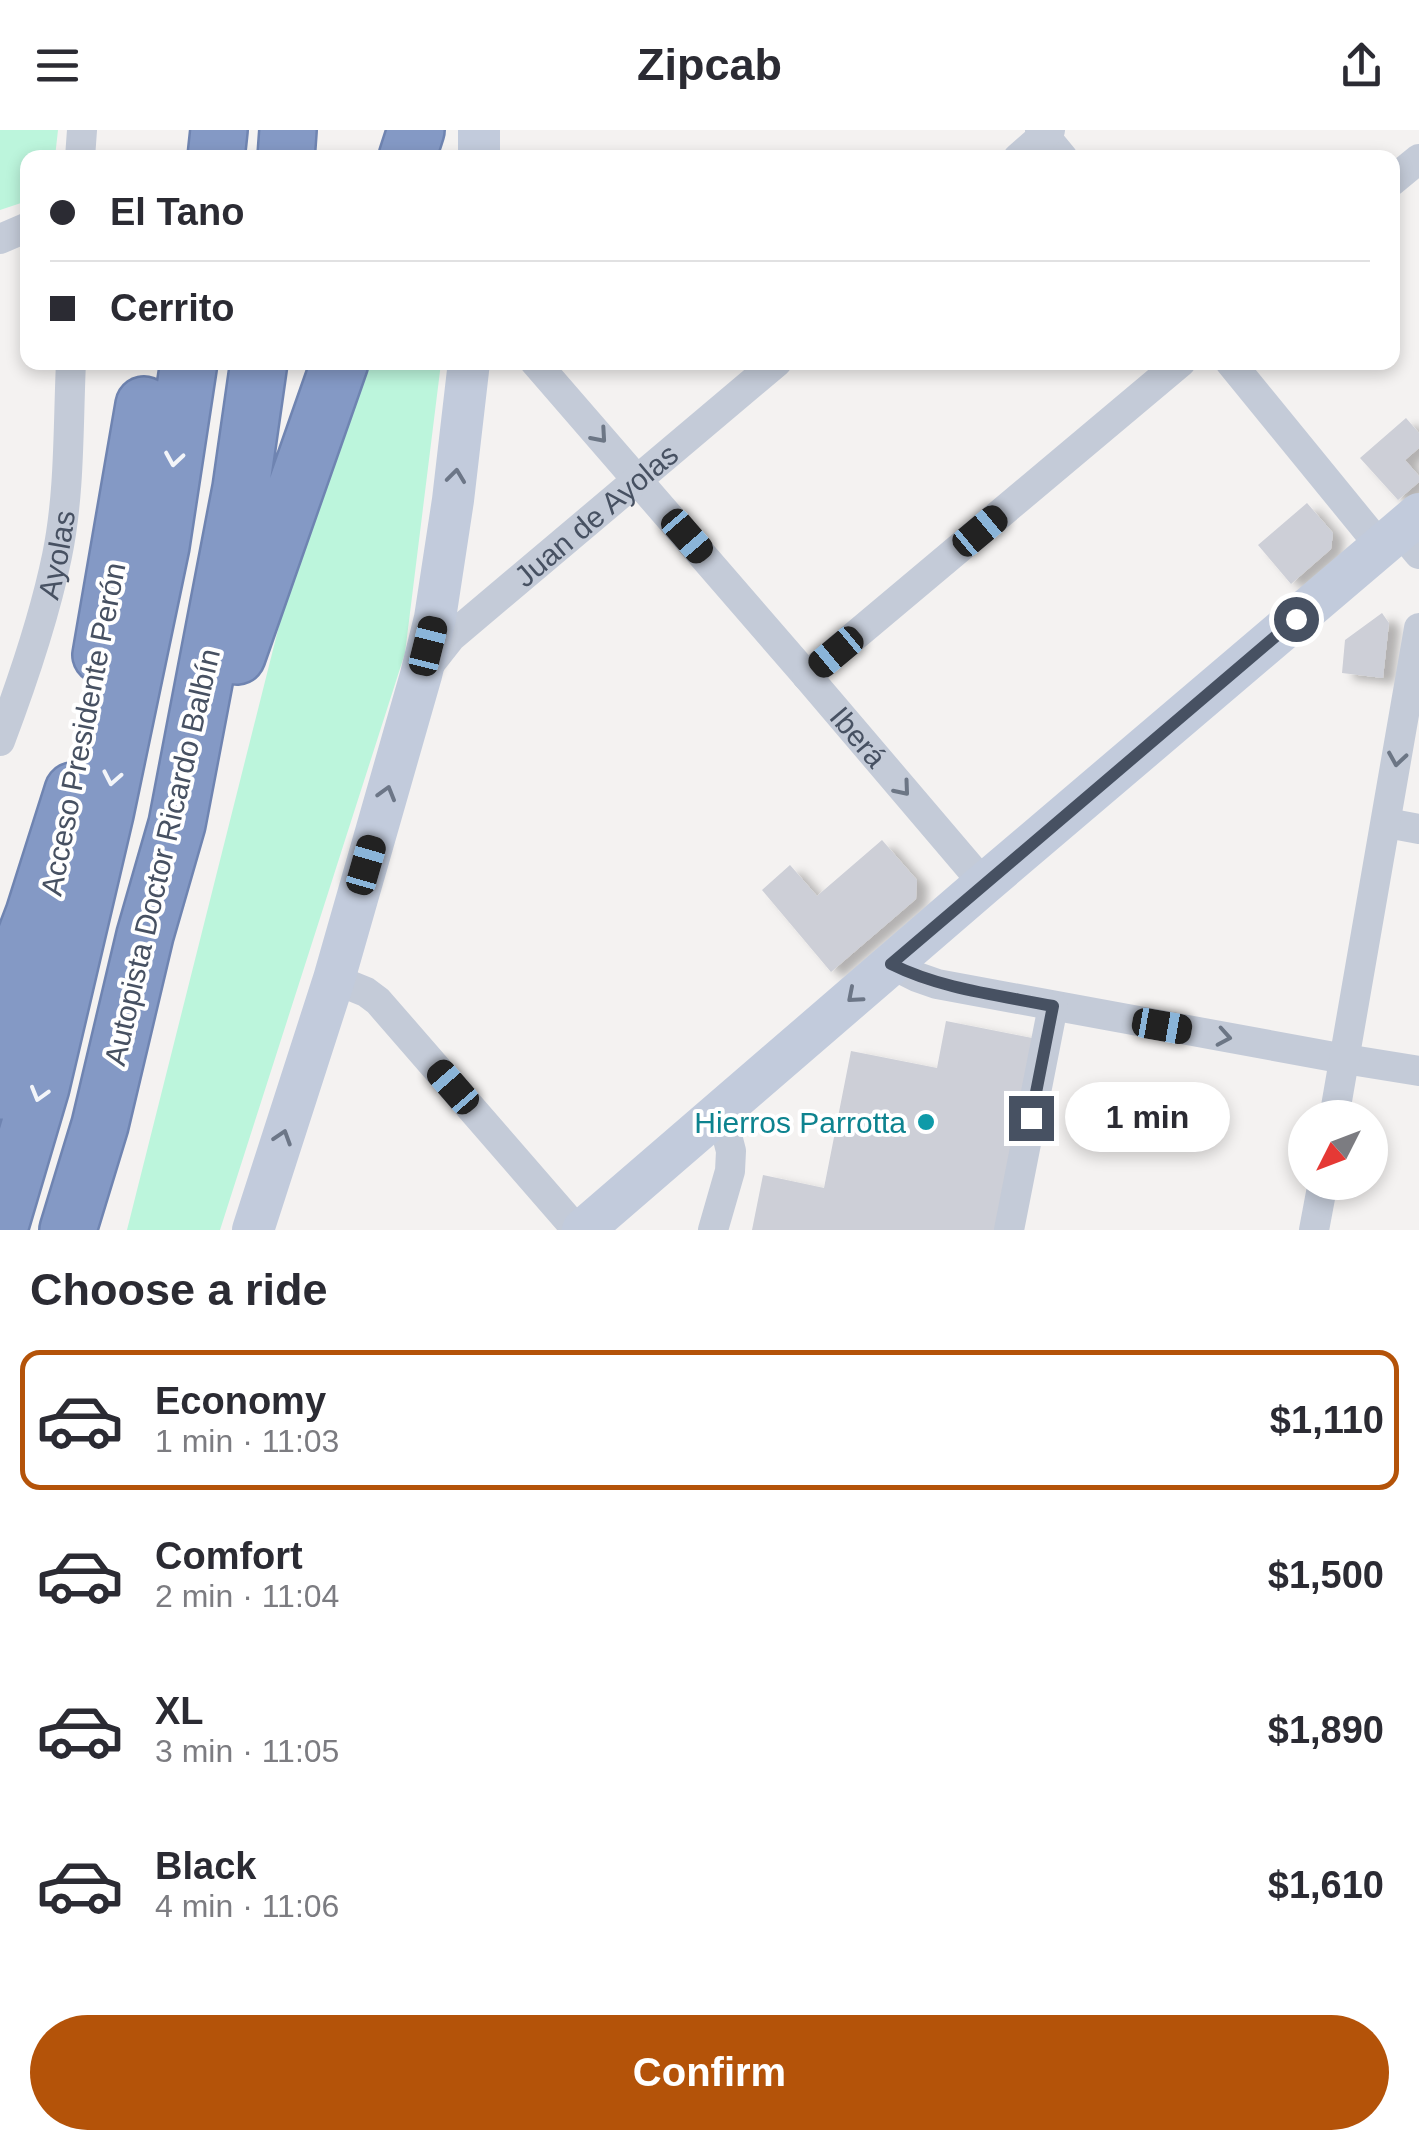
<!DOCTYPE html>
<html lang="en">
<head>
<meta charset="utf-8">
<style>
	body { margin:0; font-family:Helvetica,sans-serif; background:#f2f2f3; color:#2b2b33; height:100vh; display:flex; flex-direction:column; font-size:38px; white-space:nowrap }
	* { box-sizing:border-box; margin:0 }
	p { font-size:32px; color:#7c7c81 }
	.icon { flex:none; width:55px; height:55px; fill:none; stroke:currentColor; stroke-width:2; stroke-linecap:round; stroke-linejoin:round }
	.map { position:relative; height:1100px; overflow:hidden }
	.details { display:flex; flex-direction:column; background:#fff; flex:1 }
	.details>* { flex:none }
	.hud { position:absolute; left:20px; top:20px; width:1380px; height:220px; border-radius:20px; box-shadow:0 5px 15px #0003; display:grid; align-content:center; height:220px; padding:0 30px; background:#fff }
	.needle { width:65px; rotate:228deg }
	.fabs { position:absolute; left:1288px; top:970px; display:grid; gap:20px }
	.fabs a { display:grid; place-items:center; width:100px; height:100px; border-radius:50%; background:#fff; box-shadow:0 5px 15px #0003; font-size:50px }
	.end { position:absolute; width:45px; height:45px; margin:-22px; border:12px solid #475162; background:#fff; box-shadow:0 0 0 5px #fff }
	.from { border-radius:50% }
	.bubble { position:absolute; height:70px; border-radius:35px; background:#fff; box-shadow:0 5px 15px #0003; font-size:32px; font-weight:700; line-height:70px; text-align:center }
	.car { position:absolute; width:30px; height:60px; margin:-30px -15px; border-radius:12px; box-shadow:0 0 8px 2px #0007; background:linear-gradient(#222 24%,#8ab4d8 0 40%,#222 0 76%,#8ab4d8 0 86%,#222 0) }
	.hud b { display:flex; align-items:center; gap:35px; height:95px; font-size:38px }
	.hud b+b { border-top:2px solid #e1e1e2 }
	.hud i { width:25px; height:25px; background:#2b2b33 }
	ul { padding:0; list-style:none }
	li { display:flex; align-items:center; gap:30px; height:140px; margin:0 20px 15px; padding:0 10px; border:5px solid transparent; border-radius:20px }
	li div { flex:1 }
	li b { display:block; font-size:38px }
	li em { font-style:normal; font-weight:700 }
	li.on { border-color:#b45309 }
	li>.icon { width:90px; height:90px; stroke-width:1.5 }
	h2 { padding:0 30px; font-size:45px; line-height:120px }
	.primary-button { display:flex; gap:20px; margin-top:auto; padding:20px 30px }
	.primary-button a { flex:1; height:115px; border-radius:60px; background:#b45309; color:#fff; font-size:40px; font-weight:700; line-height:115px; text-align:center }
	header { display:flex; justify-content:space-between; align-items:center; height:130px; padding:0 30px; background:#fff; font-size:45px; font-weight:700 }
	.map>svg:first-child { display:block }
	.green { fill:#bcf5dc }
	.building { fill:#cdcfd7; filter:url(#shadow) }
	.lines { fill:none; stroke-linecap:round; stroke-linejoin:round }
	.motorway-casing { stroke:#6f84b1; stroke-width:60 }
	.minor { stroke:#c4cbd8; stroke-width:30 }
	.secondary { stroke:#c2cbdc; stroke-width:42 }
	.motorway { stroke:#8499c5; stroke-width:55 }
	.oneway { stroke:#6c7685 }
	.oneway2 { stroke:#f3f5f9 }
	.oneway3 { stroke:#6c7687 }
	.route { stroke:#475162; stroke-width:12 }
	.culture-dot { fill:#0f9aa8; stroke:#fff; stroke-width:4 }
	.labels { text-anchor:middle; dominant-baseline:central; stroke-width:8; stroke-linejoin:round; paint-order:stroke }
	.street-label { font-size:30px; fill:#475162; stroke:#fff }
	.culture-label { font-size:30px; fill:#0d838f; stroke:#fff; text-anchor:end }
</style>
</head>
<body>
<header><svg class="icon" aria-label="menu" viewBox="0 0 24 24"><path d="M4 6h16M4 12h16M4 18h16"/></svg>Zipcab<svg class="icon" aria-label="share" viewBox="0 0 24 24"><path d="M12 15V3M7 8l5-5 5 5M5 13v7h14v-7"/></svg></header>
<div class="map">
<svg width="1419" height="1100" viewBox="0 0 1419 1100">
	<defs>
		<filter id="shadow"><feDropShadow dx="11" dy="6" stdDeviation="5" flood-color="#0004"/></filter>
	</defs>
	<rect width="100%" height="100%" fill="#f4f2f1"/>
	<!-- green -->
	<path class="green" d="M0,0H58L55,27L28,28L27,71L0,80Z
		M367,233H441L405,523L220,1100H127L288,460Z"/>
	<!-- building -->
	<path class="building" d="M1406,288L1419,303V318L1405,330L1419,346V352L1398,370L1360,328Z
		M1307,373L1333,403L1331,419L1291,454L1258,415Z
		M1382,483L1389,493L1383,548L1342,543L1345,510Z
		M882,710L917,750L916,769L831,842L762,760L790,735L817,766Z
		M946,891L1032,908L994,1100H752L763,1045L824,1058L851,921L937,938Z"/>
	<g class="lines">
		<!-- motorway casing -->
		<g class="motorway-casing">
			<path id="motorway" d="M216,28L219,0
				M286,28L288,0
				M407,28L416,0
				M101,525L144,275
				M237,526L340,232
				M0,874L34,784L73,661
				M0,961L28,858
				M0,1096L41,957L105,684L161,416L189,232
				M68,1100L100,995L145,805L177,694L241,358L259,232"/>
		</g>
		<!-- minor -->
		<g class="minor">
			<path d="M1040,0L1063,28"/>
			<path d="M80,28L82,0"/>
			<path d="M1018,28L1050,0"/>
			<path d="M1392,51L1419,29"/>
			<path d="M0,109L28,97"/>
			<path id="s1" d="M535,232L807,546L984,754"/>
			<path d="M1230,232L1381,417"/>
			<path d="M1400,401L1419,424"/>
			<path id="s2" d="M429,535L451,507L777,232"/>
			<path d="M807,546L1181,232"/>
			<path id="s3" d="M0,611C23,550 44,489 57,426C70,363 68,296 71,232"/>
			<path d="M1387,693L1419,699"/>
			<path d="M891,834L917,847L937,854L1345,929L1419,941"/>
			<path d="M334,849L366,862L378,871L577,1100"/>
			<path d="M1334,988L1419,498"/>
			<path d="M713,1100L730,1041L731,1021L721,982"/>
			<path d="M1009,1100L1053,876"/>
			<path d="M1314,1100L1323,1052"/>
		</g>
		<!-- secondary -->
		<path class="secondary" d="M479,0V28
			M253,1100L334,849L421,545L435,488L453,370L469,232
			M583,1100L984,754L1419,384"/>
		<!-- motorway -->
		<use href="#motorway" class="motorway"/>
	</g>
	<!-- one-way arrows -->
	<defs><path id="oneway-chevron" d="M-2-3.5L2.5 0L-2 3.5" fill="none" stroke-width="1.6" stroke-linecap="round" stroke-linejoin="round" transform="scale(2.5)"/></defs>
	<g class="oneway">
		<use href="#oneway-chevron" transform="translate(600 306) rotate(49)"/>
		<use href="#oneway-chevron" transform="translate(1397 629) rotate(99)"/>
		<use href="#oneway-chevron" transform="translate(903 659) rotate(50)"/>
		<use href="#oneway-chevron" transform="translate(1224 907) rotate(10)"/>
	</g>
	<g class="oneway2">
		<use href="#oneway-chevron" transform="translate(174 329) rotate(99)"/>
		<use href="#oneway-chevron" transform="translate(112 648) rotate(101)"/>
		<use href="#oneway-chevron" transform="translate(39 964) rotate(106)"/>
	</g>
	<g class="oneway3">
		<use href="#oneway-chevron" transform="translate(456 346) rotate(-83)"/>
		<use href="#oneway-chevron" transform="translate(387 663) rotate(-74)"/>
		<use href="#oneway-chevron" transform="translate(854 866) rotate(139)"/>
		<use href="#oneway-chevron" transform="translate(283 1007) rotate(-72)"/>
	</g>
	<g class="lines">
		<!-- route -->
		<path class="route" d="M1031,988L1053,876C998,865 941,859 891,834L1296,489"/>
	</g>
	<!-- markers -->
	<circle class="culture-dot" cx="926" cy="992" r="10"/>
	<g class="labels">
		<!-- street labels -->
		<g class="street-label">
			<text stroke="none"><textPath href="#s2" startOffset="225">Juan de Ayolas</textPath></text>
			<text stroke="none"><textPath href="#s3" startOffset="195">Ayolas</textPath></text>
			<text transform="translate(83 599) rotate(-79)">Acceso Presidente Perón</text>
			<text stroke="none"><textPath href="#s1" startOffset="495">Iberá</textPath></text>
			<text transform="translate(162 727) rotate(-77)">Autopista Doctor Ricardo Balbín</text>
		</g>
		<!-- culture labels -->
		<g class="culture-label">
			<text x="906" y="992">Hierros Parrotta</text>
		</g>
	</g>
</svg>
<div class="fabs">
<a><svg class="needle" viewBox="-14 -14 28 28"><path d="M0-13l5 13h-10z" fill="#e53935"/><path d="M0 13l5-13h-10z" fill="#7c7c81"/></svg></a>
</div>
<i class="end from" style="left:1296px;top:489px"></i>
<i class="end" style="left:1031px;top:988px"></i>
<div class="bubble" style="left:1065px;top:952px;width:165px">1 min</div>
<i class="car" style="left:980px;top:401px;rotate:50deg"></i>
<i class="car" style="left:687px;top:406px;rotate:139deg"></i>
<i class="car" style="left:428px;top:516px;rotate:14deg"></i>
<i class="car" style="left:836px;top:522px;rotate:230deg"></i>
<i class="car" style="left:366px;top:735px;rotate:16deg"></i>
<i class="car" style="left:1162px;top:896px;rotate:100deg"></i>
<i class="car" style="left:453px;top:957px;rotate:319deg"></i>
<div class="hud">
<b><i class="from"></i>El Tano</b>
<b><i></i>Cerrito</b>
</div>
</div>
<section class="details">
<h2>Choose a ride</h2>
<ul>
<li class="on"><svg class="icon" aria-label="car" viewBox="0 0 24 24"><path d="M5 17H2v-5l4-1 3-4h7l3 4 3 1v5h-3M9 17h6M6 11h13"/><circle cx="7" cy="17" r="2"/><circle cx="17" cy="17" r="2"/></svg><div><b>Economy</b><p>1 min · 11:03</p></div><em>$1,110</em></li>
<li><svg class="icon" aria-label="car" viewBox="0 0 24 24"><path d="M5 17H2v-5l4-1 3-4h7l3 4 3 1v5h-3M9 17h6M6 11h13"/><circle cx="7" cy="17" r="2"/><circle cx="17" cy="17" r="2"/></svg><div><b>Comfort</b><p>2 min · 11:04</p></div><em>$1,500</em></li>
<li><svg class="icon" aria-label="car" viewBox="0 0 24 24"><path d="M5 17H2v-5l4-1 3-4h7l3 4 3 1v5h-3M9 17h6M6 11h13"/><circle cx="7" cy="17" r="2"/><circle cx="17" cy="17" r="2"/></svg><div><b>XL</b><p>3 min · 11:05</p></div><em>$1,890</em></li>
<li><svg class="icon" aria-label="car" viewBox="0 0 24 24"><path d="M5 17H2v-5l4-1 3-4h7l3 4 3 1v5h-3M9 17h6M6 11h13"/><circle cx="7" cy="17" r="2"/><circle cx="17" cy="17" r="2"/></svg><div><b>Black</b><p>4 min · 11:06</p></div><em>$1,610</em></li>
</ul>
<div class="primary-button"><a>Confirm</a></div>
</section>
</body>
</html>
